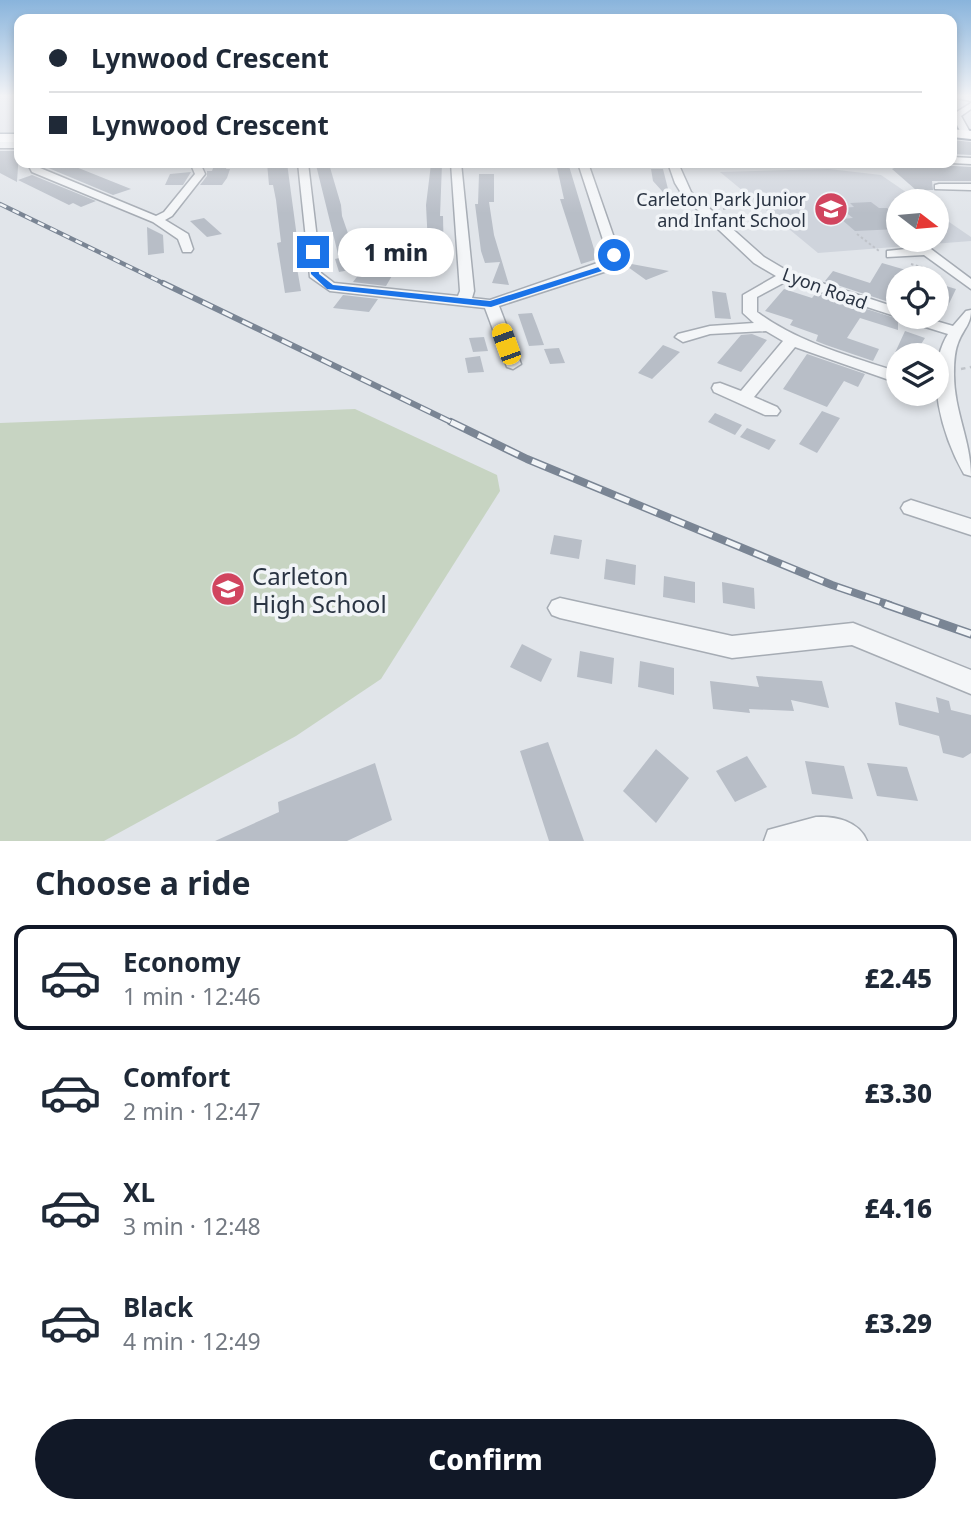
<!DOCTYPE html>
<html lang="en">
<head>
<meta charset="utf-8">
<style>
	body { margin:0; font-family:"Noto Sans",sans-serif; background:#f6f6f7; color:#1f2937; height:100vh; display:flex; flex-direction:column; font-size:26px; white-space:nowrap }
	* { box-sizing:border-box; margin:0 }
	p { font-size:23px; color:#747a83 }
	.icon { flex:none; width:38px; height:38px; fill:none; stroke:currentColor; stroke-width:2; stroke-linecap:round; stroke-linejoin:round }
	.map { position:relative; height:841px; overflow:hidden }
	.drawer { display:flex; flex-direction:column; background:#fff; flex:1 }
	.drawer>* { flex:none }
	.guide { position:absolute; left:14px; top:14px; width:943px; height:154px; border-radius:14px; box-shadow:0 4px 10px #0003; display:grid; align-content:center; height:154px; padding:0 35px; background:#fff }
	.needle { width:46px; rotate:106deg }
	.controls { position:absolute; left:886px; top:189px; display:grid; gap:14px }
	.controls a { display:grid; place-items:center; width:63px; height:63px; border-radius:50%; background:#fff; box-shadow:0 4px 10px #0003; font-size:35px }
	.end { position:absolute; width:32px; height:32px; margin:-16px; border:9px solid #1a73e8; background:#fff; box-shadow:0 0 0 4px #fff }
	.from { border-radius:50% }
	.bubble { position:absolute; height:49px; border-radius:24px; background:#fff; box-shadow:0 4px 10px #0003; font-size:23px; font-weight:800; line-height:49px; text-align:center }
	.car { position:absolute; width:21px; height:42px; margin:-21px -10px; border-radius:9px; box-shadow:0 0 5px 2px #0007; background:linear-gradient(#f5c518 24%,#345 0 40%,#f5c518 0 76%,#345 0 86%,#f5c518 0) }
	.guide b { display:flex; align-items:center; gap:24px; height:66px; font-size:26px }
	.guide b+b { border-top:2px solid #e0e1e3 }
	.guide i { width:18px; height:18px; background:#1f2937 }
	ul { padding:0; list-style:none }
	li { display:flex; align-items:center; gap:21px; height:105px; margin:0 14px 10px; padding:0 21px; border:4px solid transparent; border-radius:14px }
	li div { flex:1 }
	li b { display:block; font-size:26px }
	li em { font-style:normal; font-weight:800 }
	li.active { border-color:#111827 }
	li>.icon { width:63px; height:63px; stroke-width:1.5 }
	h2 { padding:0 35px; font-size:32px; line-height:84px }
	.button { display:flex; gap:14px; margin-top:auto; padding:14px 35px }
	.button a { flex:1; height:80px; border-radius:42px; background:#111827; color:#fff; font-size:28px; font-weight:800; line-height:80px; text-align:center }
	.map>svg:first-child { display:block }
	.built { fill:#cfd4dc }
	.green { fill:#c7d4c2 }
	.building { fill:#b8bec7 }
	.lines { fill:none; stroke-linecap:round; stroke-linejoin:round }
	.minor-casing { stroke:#a6acb4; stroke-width:3 }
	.major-casing { stroke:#a0aab6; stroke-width:3 }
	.highway-casing { stroke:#8893a1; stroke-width:4 }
	.path-far1 { stroke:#bfc3c9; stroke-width:2; stroke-dasharray:2.5 2.5; stroke-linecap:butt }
	.path { stroke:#bfc3c9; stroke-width:2.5; stroke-dasharray:4.5 4.5; stroke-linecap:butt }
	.minor { fill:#f4f6f8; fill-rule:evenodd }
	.major { fill:#fff; fill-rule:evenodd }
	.highway { fill:#fff; fill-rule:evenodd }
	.rail-far3-casing { stroke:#7a8594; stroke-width:4.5 }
	.rail-far2-casing { stroke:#7a8594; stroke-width:6 }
	.rail-far1-casing { stroke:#7a8594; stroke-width:8 }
	.rail-casing { stroke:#7a8594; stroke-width:9 }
	.rail-far3 { stroke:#f1f4f7; stroke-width:2.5; stroke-dasharray:7; stroke-linecap:butt }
	.rail-far2 { stroke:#f1f4f7; stroke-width:3.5; stroke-dasharray:11; stroke-linecap:butt }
	.rail-far1 { stroke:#f1f4f7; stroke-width:5; stroke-dasharray:15; stroke-linecap:butt }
	.rail { stroke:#f1f4f7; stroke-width:6; stroke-dasharray:19; stroke-linecap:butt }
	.route { fill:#1a73e8 }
	.labels { text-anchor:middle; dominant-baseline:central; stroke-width:7; stroke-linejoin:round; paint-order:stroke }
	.far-poi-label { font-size:18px; fill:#293342; stroke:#f1f4f7; text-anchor:end }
	.far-street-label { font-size:18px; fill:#293342; stroke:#f1f4f7 }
	.near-poi-label { font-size:24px; fill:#293342; stroke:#f1f4f7; text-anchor:start }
</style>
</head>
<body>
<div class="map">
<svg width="971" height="841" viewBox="0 0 971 841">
	<rect width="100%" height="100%" fill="#e1e5ea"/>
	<!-- built -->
	<path class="built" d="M829,169L881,175L919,201H898V240H936V213L971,237V241L818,253L720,172Z"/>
	<!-- green -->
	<path class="green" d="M355,409L497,475L500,491L381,679L296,736L104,841H0V423Z"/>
	<!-- building -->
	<path class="building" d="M952,140L971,142V155L952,154Z
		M0,151H19L17,182L0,173Z
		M52,163H66L131,189L113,195L46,167Z
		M215,163H228L226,169H230L227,178L222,185H200L207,176V171H212Z
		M267,163H287L296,230L299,256L297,257L299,268H297L301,291L285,293L277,243L281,242L276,200L273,185H269Z
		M556,163H567L569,166L597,259L581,264L560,199H564Z
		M905,163L971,167V181H932L933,190H916L892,169Z
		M329,164L341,205L342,216L360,268L339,272L335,259L339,258L316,165Z
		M431,164H442L440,216H443L444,264H429L426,205Z
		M651,169H663L671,201L653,181Z
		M191,172L183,185H165L170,174Z
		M479,174H494V202H489L494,235L509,285L492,283L500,262L485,263L481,251L475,204H478Z
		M32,175L96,201L81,207L73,203L69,205L18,180Z
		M871,202L879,208H887L898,216V229L855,231L841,219L853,218L840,208L854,207L850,203Z
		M204,218L222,234L207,237L190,221Z
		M147,227L163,235L164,253L148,255Z
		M621,262L669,271L646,280Z
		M882,263L923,275L922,278H898V305L825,281L833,271L870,283Z
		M362,270L393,274L386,286L353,282Z
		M936,283L956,289L945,312L936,309Z
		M784,289L812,298L816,293L898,319V330L860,318L847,338L879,349L873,361L826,345L816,341L818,335L790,325L793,320L765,311Z
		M712,291L726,293L731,319L715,318Z
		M343,295L378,299L369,312L333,308Z
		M532,313L537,326L544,345L529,346L518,314Z
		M905,331L925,338L914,355H894Z
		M752,334L767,340L741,372L717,363L741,335Z
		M484,337L488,351L473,352L469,338Z
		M663,345L680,352L652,379L638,373Z
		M559,348L565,363L550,364L544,349Z
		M807,354L865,374L858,387L844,381L827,407L783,389Z
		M480,356L484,372L468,373L465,358Z
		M822,411L840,418L817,453L799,444Z
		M715,413L742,425L735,435L708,422Z
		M747,428L776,440L769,450L740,437Z
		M554,535L582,540L579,559L550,554Z
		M606,559L636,565L635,585L604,579Z
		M664,576L695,582V603L663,597Z
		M722,582L754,588L755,609L723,603Z
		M522,644L552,659L541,682L510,667Z
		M580,651L614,658L612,684L577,677Z
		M640,661L674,668V695L638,687Z
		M756,676L822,681L829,708L791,700L794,711L749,709L750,713L713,709L710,681L759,687Z
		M936,697L949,701L951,710L971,715V753L963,758L943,753L939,736L899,725L895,702L939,713Z
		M548,742L584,841H549L520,751Z
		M656,749L689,778L656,823L623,791Z
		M747,756L767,787L735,802L716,771Z
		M805,761L844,766L853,799L812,794Z
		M375,763L392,820L347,841H215L279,812L278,802Z
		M867,763L907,767L918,801L877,796Z"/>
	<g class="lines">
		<!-- minor casing -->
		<g class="minor-casing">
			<path id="minor" d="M952,95L971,97V101L952,97Z
				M971,103V109L961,116L971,134L967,138L962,135L952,115Z
				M0,142H19V148H0Z
				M952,157L971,158V164L951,163Z
				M32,163H43L40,168L156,216L164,212L195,174L192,167L185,163H200L205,174L172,216L165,220L188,234L193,249L191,252H183L178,239L153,222L32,172L29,166Z
				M298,163H308L321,273L334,283L458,296L460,291L451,163H461L474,291L472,298L490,300L606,260L608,255L578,163H588L620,255L617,265L610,270L499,306L521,364L513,369L507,367L485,308L330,291L310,277Z
				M668,163H678L691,192L764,257L791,273L898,308V317H900H898L787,281L757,297V312C799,343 849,356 898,372V383L795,347L754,397L777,407L780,411L777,415H765L714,392L712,388L714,384L720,383L741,391L783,341L766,331L710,334L683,342L675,337L678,334L710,326L754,323L743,313V295L776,276L754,263L683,196L675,183Z
				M939,184H971V190L935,189V185Z
				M906,240H919L971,279V289L924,255L887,257V251L915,248Z
				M971,310C971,325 963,329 958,343C954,353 954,365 954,375C954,411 971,441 971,476L964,474C943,437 923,374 948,334L903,320L901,317H922L953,326L966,311Z
				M911,500L971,519V535L904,513L901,508L904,503Z
				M560,598L732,636L853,623L971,670V694L852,645L732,658L560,618L552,615L548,608L552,601Z
				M816,817C836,816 859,821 867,841H764L768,830Z"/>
		</g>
		<!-- major casing -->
		<g class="major-casing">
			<path id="major" d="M0,134H19V142H0Z"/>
		</g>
		<!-- highway casing -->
		<g class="highway-casing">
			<path id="highway" d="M952,129L971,131V139L952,137Z"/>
		</g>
		<!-- path-far1 -->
		<path class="path-far1" d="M723,209L759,205
			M857,234L879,251
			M911,264L928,269"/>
		<!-- path -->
		<path class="path" d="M961,369L971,367"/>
		<!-- minor -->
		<use href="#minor" class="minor"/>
		<!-- major -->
		<use href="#major" class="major"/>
		<!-- highway -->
		<use href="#highway" class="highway"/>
		<!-- rail-far3 casing -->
		<g class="rail-far3-casing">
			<path id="rail-far3" d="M0,204L167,285"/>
		</g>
		<!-- rail-far2 casing -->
		<g class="rail-far2-casing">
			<path id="rail-far2" d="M163,283L455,424"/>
		</g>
		<!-- rail-far1 casing -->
		<g class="rail-far1-casing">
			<path id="rail-far1" d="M451,422L527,459L832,585L890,605"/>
		</g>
		<!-- rail casing -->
		<g class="rail-casing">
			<path id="rail" d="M885,604L971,634"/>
		</g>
		<!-- rail-far3 -->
		<use href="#rail-far3" class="rail-far3"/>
		<!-- rail-far2 -->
		<use href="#rail-far2" class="rail-far2"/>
		<!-- rail-far1 -->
		<use href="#rail-far1" class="rail-far1"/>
		<!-- rail -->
		<use href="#rail" class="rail"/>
	</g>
	<!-- sky -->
	<linearGradient id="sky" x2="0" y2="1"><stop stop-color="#89b4dc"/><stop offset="0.45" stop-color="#f2f3f6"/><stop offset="1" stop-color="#f2f3f6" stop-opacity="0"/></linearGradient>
	<rect width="971" height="213" fill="url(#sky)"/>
	<!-- route -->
	<path class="route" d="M313,250L317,252L319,274L333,285L490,301L602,266L611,253L618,255L615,264L608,269L491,307L327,289L311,274L309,252Z"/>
	<!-- icons -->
	<defs>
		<g id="school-disc" transform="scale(1.75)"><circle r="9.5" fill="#d1455f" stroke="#f1f4f7"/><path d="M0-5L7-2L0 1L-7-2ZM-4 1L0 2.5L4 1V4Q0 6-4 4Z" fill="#fff"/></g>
	</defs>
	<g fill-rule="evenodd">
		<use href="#school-disc" x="831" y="209"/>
		<use href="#school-disc" x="228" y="589"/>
	</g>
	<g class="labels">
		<!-- far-poi labels -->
		<g class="far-poi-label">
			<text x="806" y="199">Carleton Park Junior<tspan x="806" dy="21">and Infant School</tspan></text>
		</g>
		<!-- far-street labels -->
		<g class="far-street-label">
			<text transform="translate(825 288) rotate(20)">Lyon Road</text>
		</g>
		<!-- near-poi labels -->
		<g class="near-poi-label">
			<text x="252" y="575">Carleton<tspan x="252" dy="28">High School</tspan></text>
		</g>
	</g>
</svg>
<div class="controls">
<a><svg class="needle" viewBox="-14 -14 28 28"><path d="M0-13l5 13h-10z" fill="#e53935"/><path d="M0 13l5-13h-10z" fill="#747a83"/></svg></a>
<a><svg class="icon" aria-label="locate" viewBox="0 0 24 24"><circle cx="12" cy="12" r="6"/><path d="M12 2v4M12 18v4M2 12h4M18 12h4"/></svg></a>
<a><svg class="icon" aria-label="layers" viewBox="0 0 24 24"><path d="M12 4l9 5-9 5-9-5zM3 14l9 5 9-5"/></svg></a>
</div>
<i class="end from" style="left:614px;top:255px"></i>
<i class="end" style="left:313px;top:252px"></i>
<div class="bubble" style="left:338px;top:228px;width:116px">1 min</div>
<i class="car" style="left:506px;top:344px;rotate:340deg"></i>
<div class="guide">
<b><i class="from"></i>Lynwood Crescent</b>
<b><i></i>Lynwood Crescent</b>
</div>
</div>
<section class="drawer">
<h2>Choose a ride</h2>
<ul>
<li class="active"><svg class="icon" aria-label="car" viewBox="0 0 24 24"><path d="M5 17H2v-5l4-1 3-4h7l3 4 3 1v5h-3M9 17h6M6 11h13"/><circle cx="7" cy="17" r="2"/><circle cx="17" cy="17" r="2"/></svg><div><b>Economy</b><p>1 min · 12:46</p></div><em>£2.45</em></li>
<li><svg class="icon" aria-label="car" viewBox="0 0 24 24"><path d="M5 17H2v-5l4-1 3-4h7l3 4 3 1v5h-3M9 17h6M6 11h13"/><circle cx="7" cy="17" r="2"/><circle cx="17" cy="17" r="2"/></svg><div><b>Comfort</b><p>2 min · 12:47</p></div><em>£3.30</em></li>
<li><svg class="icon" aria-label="car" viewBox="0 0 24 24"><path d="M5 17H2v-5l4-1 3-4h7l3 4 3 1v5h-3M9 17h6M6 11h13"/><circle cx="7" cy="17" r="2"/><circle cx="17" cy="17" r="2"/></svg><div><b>XL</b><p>3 min · 12:48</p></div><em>£4.16</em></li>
<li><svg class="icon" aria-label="car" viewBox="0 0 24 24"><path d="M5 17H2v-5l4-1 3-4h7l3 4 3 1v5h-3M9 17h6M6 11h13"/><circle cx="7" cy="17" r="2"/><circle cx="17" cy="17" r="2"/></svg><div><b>Black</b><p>4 min · 12:49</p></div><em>£3.29</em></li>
</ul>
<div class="button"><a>Confirm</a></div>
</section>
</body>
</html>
